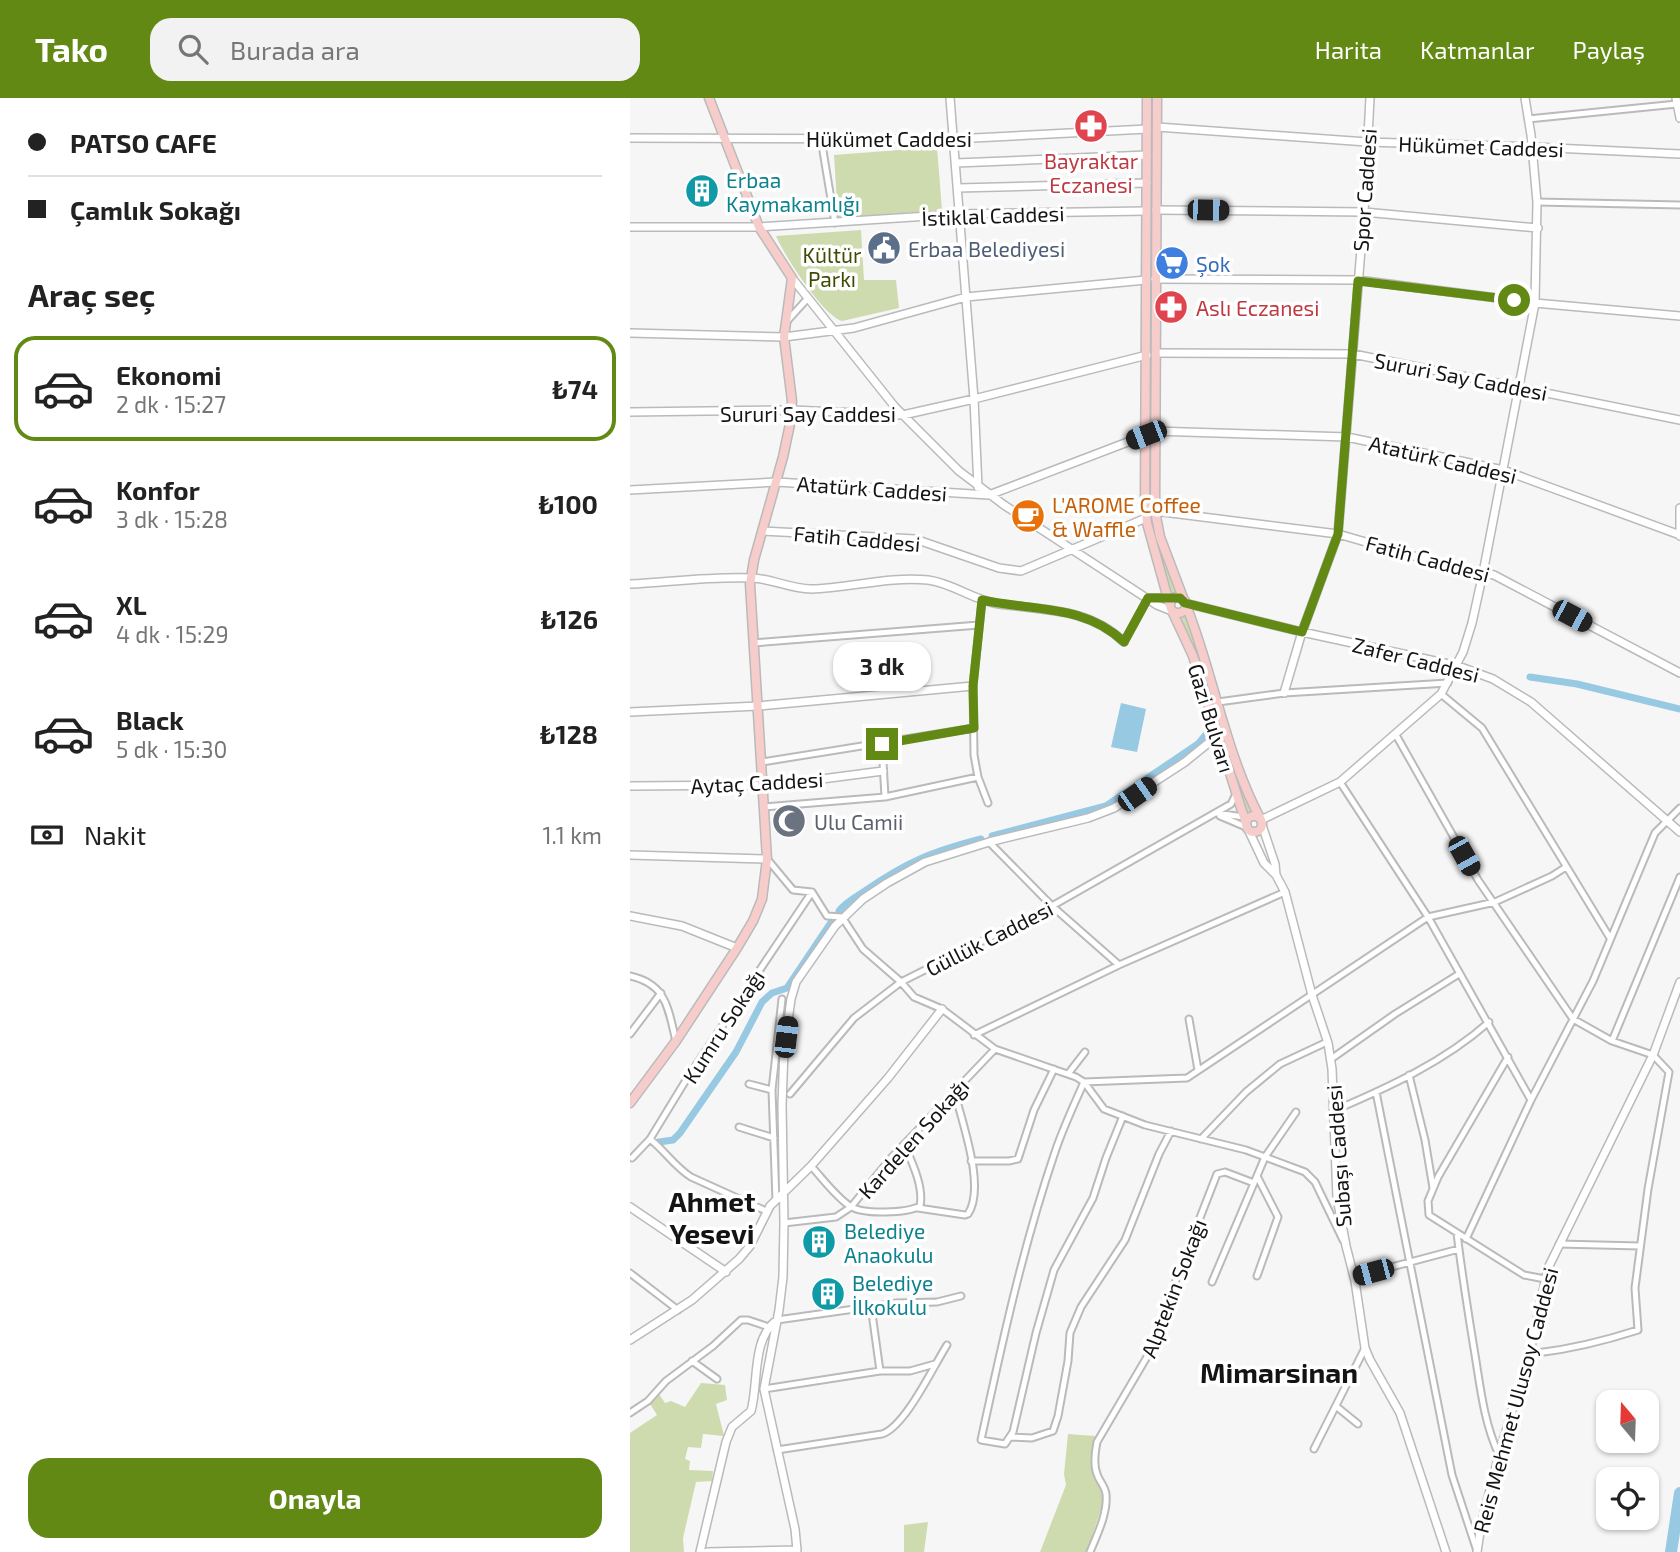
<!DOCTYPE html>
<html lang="tr">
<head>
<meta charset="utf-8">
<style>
	body { margin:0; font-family:"Exo 2",sans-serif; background:#f2f2f2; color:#222; height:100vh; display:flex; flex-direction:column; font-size:26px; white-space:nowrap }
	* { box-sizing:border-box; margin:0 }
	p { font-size:23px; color:#767676 }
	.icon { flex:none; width:38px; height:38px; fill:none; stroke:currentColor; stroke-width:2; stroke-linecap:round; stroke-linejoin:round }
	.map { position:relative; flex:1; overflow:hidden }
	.details { display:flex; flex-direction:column; background:#fff; width:630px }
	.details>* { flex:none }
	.hud { display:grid; align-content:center; height:154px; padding:0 28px; background:#fff }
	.needle { width:46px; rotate:341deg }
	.fabs { position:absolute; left:966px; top:1292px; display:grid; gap:14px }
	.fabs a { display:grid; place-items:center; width:63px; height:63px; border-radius:14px; background:#fff; box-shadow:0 2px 5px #0004; font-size:35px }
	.end { position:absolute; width:32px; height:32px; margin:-16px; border:9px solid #618914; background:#fff; box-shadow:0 0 0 4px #fff }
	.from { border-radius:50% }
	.bubble { position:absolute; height:49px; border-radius:21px; background:#fff; box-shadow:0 2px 5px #0004; font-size:23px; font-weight:700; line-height:49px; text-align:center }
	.car { position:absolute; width:21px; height:42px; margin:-21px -10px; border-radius:9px; box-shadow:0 0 5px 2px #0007; background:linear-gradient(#222 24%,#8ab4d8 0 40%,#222 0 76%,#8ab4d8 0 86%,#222 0) }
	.hud b { display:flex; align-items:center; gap:24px; height:66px; font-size:26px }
	.hud b+b { border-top:2px solid #e0e0e0 }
	.hud i { width:18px; height:18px; background:#222 }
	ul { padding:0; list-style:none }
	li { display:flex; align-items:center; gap:21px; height:105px; margin:0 14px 10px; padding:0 14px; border:4px solid transparent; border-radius:21px }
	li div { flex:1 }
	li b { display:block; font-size:26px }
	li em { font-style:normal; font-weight:700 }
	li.on { border-color:#618914 }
	li>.icon { width:63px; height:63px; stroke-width:1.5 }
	h2 { padding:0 28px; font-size:32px; line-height:84px }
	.pay { display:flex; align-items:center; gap:18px; height:77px; padding:0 28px; font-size:26px }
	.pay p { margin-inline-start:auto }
	.primary-button { display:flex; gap:14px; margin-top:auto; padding:14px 28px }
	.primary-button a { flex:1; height:80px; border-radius:21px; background:#618914; color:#fff; font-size:28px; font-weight:700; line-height:80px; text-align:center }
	header { display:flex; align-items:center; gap:42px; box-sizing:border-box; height:98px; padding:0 35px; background:#618914; color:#fff }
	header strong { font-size:33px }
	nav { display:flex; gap:38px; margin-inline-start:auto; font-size:24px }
	.search { width:490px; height:63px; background:#f2f2f2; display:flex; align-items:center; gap:18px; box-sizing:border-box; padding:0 24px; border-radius:21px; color:#767676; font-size:26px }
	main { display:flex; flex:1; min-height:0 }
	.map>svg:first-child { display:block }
	.green { fill:#cedbae }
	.water { fill:#98c9e3 }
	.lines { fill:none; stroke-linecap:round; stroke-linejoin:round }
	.canal { stroke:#98c9e3; stroke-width:7 }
	.river { stroke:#98c9e3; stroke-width:12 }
	.minor-casing { stroke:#bababb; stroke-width:9 }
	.tertiary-casing { stroke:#bababb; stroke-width:10 }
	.secondary-casing { stroke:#bababb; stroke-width:11 }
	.minor { stroke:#fff; stroke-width:5 }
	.tertiary { stroke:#fff; stroke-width:7 }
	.secondary { stroke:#f7cdcc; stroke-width:8 }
	.route { stroke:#618914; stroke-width:9 }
	.labels { text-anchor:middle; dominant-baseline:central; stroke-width:7; stroke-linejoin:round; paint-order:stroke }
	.street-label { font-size:21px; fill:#141414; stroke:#fff }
	.health-label { font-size:21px; fill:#be3a42; stroke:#fff }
	.culture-label { font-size:21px; fill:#0d838f; stroke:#fff; text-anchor:start }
	.service-label { font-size:21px; fill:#4e5e75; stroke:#fff; text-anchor:start }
	.park-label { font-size:21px; fill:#3e4b00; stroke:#fff }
	.shop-label { font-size:21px; fill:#366cbe; stroke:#fff; text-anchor:start }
	.food-label { font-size:21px; fill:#c56008; stroke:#fff; text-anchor:start }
	.worship-label { font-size:21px; fill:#5b616d; stroke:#fff; text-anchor:start }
	.district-label { font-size:28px; font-weight:bold; fill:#141414; stroke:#fff }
</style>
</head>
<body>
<header>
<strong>Tako</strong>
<div class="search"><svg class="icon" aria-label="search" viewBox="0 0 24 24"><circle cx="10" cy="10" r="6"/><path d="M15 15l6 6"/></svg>Burada ara</div>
<nav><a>Harita</a><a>Katmanlar</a><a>Paylaş</a></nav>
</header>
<main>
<section class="details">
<div class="hud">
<b><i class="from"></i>PATSO CAFE</b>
<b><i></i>Çamlık Sokağı</b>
</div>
<h2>Araç seç</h2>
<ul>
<li class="on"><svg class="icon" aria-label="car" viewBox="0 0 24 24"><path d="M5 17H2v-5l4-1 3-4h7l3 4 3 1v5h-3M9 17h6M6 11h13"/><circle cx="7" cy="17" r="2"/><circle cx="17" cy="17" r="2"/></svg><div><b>Ekonomi</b><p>2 dk · 15:27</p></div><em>₺74</em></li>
<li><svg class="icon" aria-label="car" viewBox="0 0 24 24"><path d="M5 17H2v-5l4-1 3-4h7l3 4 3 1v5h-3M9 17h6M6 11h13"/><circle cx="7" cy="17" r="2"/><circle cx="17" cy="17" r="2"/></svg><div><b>Konfor</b><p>3 dk · 15:28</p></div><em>₺100</em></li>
<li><svg class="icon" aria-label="car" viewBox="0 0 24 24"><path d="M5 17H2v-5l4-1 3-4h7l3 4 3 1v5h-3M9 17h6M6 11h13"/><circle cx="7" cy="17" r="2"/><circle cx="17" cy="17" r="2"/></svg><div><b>XL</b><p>4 dk · 15:29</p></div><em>₺126</em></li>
<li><svg class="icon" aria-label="car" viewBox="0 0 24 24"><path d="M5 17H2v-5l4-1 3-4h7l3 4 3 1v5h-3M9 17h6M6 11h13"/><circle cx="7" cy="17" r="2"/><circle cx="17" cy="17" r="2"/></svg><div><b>Black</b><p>5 dk · 15:30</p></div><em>₺128</em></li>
</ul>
<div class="pay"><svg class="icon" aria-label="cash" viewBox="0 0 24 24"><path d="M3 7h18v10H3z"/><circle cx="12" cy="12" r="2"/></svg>Nakit<p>1.1 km</p></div>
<div class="primary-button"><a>Onayla</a></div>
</section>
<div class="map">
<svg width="1050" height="1454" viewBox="0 0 1050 1454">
	<rect width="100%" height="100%" fill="#f6f6f7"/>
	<!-- green -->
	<path class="green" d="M521,0L522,269L520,402L528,444L547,495L541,496L523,433L518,402Z
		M307,49L312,112L208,120L204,57Z
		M231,132L234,182H266L269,210L212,223C194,219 154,157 146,138Z
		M556,518L593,639L622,715L618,717L571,568L551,520Z
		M71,1285L95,1287L97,1302L86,1306L94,1338L73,1336L71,1350L58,1349L55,1361L60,1363L59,1372L83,1373L82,1383L66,1384L53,1440L54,1454H0V1335L27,1317L20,1306L29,1296L35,1305L41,1303L55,1309Z
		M438,1336L465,1338L462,1351V1369L472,1392L473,1405L457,1454H410L436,1387L434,1376Z
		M298,1424L294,1454H274V1427Z"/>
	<!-- water -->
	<path class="water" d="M491,605L516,611L507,654L481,649Z"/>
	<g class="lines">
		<!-- canal -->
		<path class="canal" d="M900,579L947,586L1050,611
			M362,738L476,708L568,646L578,634
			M209,813C215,805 226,799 235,793C277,764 301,754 351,741
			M29,1044L43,1042L50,1035L106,954L132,904L142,895L157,890L202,823"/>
		<!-- river -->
		<path class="river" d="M1041,1454L1050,1395"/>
		<!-- minor casing -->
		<g class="minor-casing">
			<path id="minor" d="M898,21L1047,6
				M191,41L205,125
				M907,104L1050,107
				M158,222L178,200
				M352,503L343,588L344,657L348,679L358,705
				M494,544L518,500
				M123,545L349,527
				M811,596L852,630L980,840
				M588,604L654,595L818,585
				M766,637L848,782L943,921L982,943L1023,957L1039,974L1018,1091L1005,1190L1008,1232C974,1243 941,1251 907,1255L901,1249
				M252,646L255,699
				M132,664L344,630
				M710,684L798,819L901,1002
				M134,709L255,699L348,679
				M587,715L620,720
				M590,718L616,729
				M359,744L422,808L489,867
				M138,762L163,792L182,794L197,818L212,819L233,851L271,884L284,899L312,911L365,951L446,979L454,984L474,1011L515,1027L616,1052L675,1074L685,1084L713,1142
				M0,878C37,886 38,911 46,943
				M559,921L568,972
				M0,936L31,895
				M344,937L489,867L655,794
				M982,943L1050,779
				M878,959L808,1079L798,1103L799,1117L894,1177L915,1181
				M701,961L765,916L829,876
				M438,976L455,954
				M779,977L795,1042L803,1090
				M119,986L142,992
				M746,994L822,1377L846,1450
				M160,996L224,920L271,884L422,808L601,706L605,698
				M703,1013C757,990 814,964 859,924
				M493,1018L476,1060L463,1100L424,1172L406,1235L383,1334L375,1346L351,1342C372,1245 393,1148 425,1054C433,1030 444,1007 454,984L557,980L798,819L865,804L922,778L936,769
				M109,1029L144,1040
				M20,1041C35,1053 45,1069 61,1079L136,1113
				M571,1041L616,994L650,966L697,944
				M2,1060L20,1041L56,982L182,794
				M341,1063H379L388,1061L404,1012L424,971
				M181,1068C193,1081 206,1099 220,1108C233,1117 277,1115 290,1108C294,1089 282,1064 274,1046
				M146,1103L142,992L152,901
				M288,1110L335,1117L338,1116C356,1089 332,1025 325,995
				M154,1125L206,1119L221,1109L260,1061L365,951
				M827,1135C832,1178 839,1220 846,1263C851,1295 855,1327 869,1357
				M836,1141L901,1002L963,883L1025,735L1050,710
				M929,1146L1010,1148
				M0,1175L48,1212
				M627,1178L648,1119L627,1078
				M724,1179L829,1151
				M582,1184L635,1059L666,1014
				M241,1208L250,1273
				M147,1222L267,1205L307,1204L331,1198
				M62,1263L87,1281
				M134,1291L250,1273H280L305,1266
				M707,1309L728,1326
				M0,1315L18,1303L36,1283L83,1248L111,1222H118L139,1229
				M380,1339L402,1340L423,1333L428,1318L438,1263L440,1235L451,1209L495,1142L529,1056L541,1033
				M684,1351L735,1250
				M147,1352L252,1336C275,1329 303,1269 317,1247
				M460,1454C467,1437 478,1415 476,1396C475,1388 469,1383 467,1376C463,1366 465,1354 467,1344L521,1252L550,1171L587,1076L595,1074L624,1085"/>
		</g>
		<!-- tertiary casing -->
		<g class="tertiary-casing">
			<path id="tertiary" d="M320,0L344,301L348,389
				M1046,0L1050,20
				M527,29L737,44L903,49L1050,56
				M0,40L324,41L517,31
				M326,65L517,57
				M328,90L517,85
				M526,112L734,114L908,130
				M0,129H129L330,116L516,113
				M162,180L265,309L329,373L374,407L527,507L542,513
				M525,181L728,182L905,205L1050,218
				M0,235L154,239L224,230L336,199L516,182
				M526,255L723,256L1050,322
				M0,314L162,312L273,317L344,301L517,257
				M524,333L717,339L873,372L1050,437
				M0,392L146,384L359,397L516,337
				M1050,410V438
				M525,413L708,436L815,467L864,477L1050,575
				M132,433L285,441L369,470L391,473L516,420
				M0,486C40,484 83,478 123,480C143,481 161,491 181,491C220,490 259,478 298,482C323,485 344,503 369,506C414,512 459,510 494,544
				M519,500H547
				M555,505L672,534L828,568L863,581L901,604L1050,734
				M654,595L672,534L708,436L734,114L740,0
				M0,614L128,608L343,588
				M0,688L146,687L253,673
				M631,722L710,684L811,596L833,554L842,525L853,475L905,205L907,104L901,37L895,0
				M632,727L645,766L646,777L655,794L682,897L698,945L702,971L707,1100L716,1148L725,1183L735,1250L740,1262L770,1315L816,1454
				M617,729L634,765L646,777
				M0,757L137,761
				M0,818L52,828L107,850
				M0,1109L96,1174
				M0,1242L62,1202L109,1161L120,1148L140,1108L181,1068L258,980L312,911
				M70,1454L96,1344L102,1329L121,1313C129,1285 121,1241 147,1222
				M77,1454L167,1452L165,1431L134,1291L149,1212L153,1179L154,1125L152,1007L154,952L161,901L166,884L205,828L233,801L257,785L295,764L359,744L458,720L484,710L555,664L587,638
				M847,1454L851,1427L869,1357L901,1249L918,1170L1023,957L1050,884"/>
		</g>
		<!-- secondary casing -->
		<g class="secondary-casing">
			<path id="secondary" d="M517,0L515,406L517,425L540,508
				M527,0L525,413L530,439L555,505
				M540 507a8 8 0 1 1 16 0a8 8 0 1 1-16 0Z
				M556,507C584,578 595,655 631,722
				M542,513L563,558L617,729
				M616 726a8 8 0 1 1 16 0a8 8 0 1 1-16 0Z
				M0,1005L46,943L107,850L123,823L132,801L137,761L120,486L124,462L153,359L160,326L162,303L154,239L162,180L129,129L79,0"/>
		</g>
		<!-- minor -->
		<use href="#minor" class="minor"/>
		<!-- tertiary -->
		<use href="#tertiary" class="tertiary"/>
		<!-- secondary -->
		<use href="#secondary" class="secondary"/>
	</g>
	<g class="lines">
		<!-- route -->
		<path class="route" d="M252,646L344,630L343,588L352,502C402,513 455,506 494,544L518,500H550L555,505L672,534L708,436L728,183L884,202"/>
	</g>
	<!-- icons -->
	<defs>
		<g id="pharmacy-disc" transform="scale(1.75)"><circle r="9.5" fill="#e0444e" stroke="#fff"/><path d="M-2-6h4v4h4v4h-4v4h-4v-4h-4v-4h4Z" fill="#fff"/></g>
		<g id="building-disc" transform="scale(1.75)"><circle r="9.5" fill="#0f9aa8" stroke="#fff"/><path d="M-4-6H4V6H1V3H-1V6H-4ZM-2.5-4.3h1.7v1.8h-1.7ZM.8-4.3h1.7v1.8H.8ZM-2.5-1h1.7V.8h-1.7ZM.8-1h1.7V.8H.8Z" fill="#fff"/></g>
		<g id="civic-disc" transform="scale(1.75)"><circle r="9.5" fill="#5c6f8a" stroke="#fff"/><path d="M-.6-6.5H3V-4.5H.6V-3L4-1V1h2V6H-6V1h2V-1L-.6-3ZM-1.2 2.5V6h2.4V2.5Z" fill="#fff"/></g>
		<g id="supermarket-disc" transform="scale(1.75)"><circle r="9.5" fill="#3f7fe0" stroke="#fff"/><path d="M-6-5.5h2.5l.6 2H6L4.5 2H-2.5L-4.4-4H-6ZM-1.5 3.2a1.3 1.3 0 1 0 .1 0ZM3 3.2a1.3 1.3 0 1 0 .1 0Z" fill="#fff"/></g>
		<g id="cafe-disc" transform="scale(1.75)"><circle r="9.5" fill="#e8710a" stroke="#fff"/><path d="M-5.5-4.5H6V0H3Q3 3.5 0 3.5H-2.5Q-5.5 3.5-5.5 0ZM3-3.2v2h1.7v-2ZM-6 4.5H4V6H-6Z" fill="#fff"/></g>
		<g id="mosque-disc" transform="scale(1.75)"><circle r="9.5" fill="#6b7280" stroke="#fff"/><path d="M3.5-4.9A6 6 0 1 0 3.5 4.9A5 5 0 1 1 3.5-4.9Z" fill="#fff"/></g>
	</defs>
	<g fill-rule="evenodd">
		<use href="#pharmacy-disc" x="461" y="28"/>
		<use href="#building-disc" x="72" y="93"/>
		<use href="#civic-disc" x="254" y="150"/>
		<use href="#supermarket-disc" x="542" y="165"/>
		<use href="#pharmacy-disc" x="541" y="209"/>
		<use href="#cafe-disc" x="398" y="418"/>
		<use href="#mosque-disc" x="159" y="723"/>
		<use href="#building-disc" x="189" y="1144"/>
		<use href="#building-disc" x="198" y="1196"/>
	</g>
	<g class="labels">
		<!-- street labels -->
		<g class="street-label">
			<text x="259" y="40">Hükümet Caddesi</text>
			<text transform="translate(851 48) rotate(2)">Hükümet Caddesi</text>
			<text transform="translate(734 92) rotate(-86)">Spor Caddesi</text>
			<text transform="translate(363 117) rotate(-2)">İstiklal Caddesi</text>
			<text transform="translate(831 278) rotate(11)">Sururi Say Caddesi</text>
			<text x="178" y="315">Sururi Say Caddesi</text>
			<text transform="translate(813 361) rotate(13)">Atatürk Caddesi</text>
			<text transform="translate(242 390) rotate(4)">Atatürk Caddesi</text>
			<text transform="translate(227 440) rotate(5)">Fatih Caddesi</text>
			<text transform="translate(798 460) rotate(15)">Fatih Caddesi</text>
			<text transform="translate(786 561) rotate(14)">Zafer Caddesi</text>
			<text transform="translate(582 620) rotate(73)">Gazi Bulvarı</text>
			<text transform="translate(127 684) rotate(-3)">Aytaç Caddesi</text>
			<text transform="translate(359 840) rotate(-27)">Güllük Caddesi</text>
			<text transform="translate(93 928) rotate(-57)">Kumru Sokağı</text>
			<text transform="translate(283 1040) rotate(-48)">Kardelen Sokağı</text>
			<text transform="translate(708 1058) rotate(-94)">Subaşı Caddesi</text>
			<text transform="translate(543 1190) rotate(-69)">Alptekin Sokağı</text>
			<text transform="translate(885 1302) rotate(-75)">Reis Mehmet Ulusoy Caddesi</text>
		</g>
		<!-- health labels -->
		<g class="health-label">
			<text x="461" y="62">Bayraktar<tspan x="461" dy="24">Eczanesi</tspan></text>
			<text x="566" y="209" text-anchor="start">Aslı Eczanesi</text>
		</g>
		<!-- culture labels -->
		<g class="culture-label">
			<text x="96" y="81">Erbaa<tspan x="96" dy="24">Kaymakamlığı</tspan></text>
			<text x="214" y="1132">Belediye<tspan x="214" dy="24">Anaokulu</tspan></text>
			<text x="222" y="1184">Belediye<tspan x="222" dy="24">İlkokulu</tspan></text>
		</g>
		<!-- service labels -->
		<g class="service-label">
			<text x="278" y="150">Erbaa Belediyesi</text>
		</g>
		<!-- park labels -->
		<g class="park-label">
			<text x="202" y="156">Kültür<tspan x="202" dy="24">Parkı</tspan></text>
		</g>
		<!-- shop labels -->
		<g class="shop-label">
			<text x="566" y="165">Şok</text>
		</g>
		<!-- food labels -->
		<g class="food-label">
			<text x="422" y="406">L'AROME Coffee<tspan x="422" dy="24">&amp; Waffle</tspan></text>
		</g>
		<!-- worship labels -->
		<g class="worship-label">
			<text x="184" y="723">Ulu Camii</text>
		</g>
		<!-- district labels -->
		<g class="district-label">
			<text x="82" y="1103">Ahmet<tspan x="82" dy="32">Yesevi</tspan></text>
			<text x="649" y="1274">Mimarsinan</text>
		</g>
	</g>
</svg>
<div class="fabs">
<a><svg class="needle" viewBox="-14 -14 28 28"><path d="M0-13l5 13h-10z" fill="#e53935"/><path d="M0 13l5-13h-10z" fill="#767676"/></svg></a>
<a><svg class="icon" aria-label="locate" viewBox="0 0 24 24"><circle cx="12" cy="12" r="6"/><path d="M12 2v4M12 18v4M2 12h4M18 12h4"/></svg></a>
</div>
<i class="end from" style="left:884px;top:202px"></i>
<i class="end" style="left:252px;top:646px"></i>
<div class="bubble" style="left:203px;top:544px;width:98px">3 dk</div>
<i class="car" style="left:578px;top:112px;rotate:91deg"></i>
<i class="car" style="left:516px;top:337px;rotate:249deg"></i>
<i class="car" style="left:942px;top:518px;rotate:118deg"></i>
<i class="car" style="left:507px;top:696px;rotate:55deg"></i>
<i class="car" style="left:834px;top:758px;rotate:151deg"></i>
<i class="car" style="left:156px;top:939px;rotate:7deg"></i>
<i class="car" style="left:743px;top:1174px;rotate:255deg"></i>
</div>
</main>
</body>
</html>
